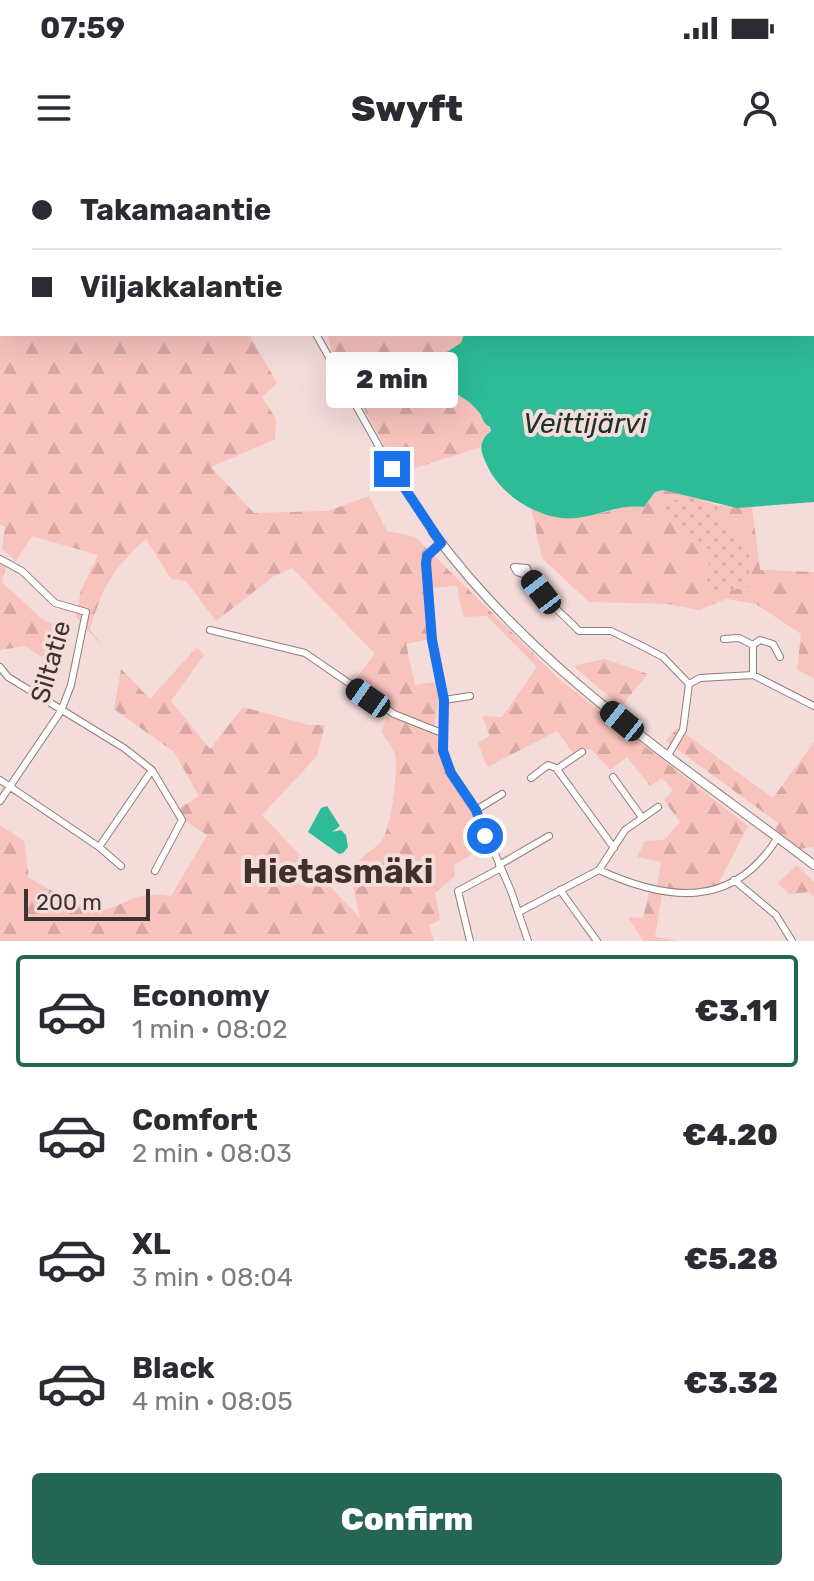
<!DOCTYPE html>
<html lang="en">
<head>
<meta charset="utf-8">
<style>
	body { margin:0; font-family:Rubik,sans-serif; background:#f7f7f7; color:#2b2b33; height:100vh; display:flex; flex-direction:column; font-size:30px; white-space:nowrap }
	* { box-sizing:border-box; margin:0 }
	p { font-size:26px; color:#7c7c81 }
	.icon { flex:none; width:44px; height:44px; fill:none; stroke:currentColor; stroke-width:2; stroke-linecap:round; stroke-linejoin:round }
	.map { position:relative; height:781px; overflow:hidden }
	.panel { display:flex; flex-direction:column; background:#fff; flex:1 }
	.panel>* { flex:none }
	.hud { position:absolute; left:0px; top:0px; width:814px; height:176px; box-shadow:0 8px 32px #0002; display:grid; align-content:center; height:176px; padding:0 32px; background:#fff }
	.scale { position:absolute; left:24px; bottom:20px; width:126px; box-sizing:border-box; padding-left:8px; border:4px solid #3c3332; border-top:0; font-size:22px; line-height:28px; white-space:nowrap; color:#3c3332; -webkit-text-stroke:6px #f3dcda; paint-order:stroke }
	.end { position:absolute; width:36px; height:36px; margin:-18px; border:10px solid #1a73e8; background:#fff; box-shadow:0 0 0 4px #fff }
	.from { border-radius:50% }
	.bubble { position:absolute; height:56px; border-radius:8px; background:#fff; box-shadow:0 8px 32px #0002; font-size:26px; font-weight:800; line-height:56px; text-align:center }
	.car { position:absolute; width:24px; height:48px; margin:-24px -12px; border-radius:10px; box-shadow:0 0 6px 2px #0007; background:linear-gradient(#222 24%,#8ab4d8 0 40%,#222 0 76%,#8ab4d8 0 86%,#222 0) }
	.hud b { display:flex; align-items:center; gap:28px; height:76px; font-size:30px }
	.hud b+b { border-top:2px solid #e1e1e2 }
	.hud i { width:20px; height:20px; background:#2b2b33 }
	ul { padding:14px 0 0; list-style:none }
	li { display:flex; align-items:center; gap:24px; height:112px; margin:0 16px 12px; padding:0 16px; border:4px solid transparent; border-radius:8px }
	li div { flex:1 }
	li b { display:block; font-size:30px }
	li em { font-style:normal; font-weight:800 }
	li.active { border-color:#256553 }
	li>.icon { width:72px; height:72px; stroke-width:1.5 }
	.primary-button { display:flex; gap:16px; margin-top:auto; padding:16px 32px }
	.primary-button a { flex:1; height:92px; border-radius:8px; background:#256553; color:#fff; font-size:32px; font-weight:800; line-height:92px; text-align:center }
	.status { display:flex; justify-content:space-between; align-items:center; height:56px; padding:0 40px; background:#fff; direction:ltr }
	.status svg { height:22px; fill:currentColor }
	header { display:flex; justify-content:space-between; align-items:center; height:104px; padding:0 32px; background:#fff; font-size:36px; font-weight:800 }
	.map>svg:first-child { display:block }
	.grass { fill:url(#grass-dots) }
	.forest { fill:url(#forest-firs) }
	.water { fill:#2ebb98 }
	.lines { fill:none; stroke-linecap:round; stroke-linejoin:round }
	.minor-casing { stroke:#907c7a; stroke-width:8 }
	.major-casing { stroke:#907c7a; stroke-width:10 }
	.minor { stroke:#fff; stroke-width:6 }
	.major { stroke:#fff; stroke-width:8 }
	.route { stroke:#1a73e8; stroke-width:10 }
	.labels { text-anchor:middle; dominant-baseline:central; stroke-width:8; stroke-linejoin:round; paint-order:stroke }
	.street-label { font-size:26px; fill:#3c3332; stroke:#f3dcda }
	.water-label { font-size:28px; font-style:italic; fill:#1c322b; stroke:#f3dcda }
	.district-label { font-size:34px; font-weight:bold; fill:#412f2e; stroke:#f3dcda }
</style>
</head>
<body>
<div class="status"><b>07:59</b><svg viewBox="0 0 49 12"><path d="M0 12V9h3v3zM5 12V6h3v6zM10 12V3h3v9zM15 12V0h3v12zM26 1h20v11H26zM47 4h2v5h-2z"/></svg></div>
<header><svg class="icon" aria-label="menu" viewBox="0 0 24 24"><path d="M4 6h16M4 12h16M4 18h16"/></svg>Swyft<svg class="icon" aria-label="person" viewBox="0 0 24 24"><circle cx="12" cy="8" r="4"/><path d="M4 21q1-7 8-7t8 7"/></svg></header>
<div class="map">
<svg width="814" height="781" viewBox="0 0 814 781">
	<defs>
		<pattern id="grass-dots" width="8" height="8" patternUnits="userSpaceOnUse" patternTransform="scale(2)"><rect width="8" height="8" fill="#f8c2bd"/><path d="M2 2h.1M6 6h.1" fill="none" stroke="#d6a7a3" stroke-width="1.8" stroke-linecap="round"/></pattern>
		<pattern id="forest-firs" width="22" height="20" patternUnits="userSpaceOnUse" patternTransform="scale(2)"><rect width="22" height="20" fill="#f8c2bd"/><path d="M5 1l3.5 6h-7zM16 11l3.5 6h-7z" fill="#d6a7a3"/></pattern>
	</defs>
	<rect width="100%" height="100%" fill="#f3dcda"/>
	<!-- grass -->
	<path class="grass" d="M689,335L716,345L742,386L749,392L750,427L705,434L710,391L662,351L661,345Z"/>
	<!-- forest -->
	<path class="forest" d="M231,0H741L743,2H232Z
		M0,23L2,174H249L277,223L262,237L276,259L275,279L211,307L254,353L328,351L369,336L387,371L415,377L560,520L748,666L716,728L683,732L663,728L655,777L680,781H643L628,757L643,758L651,725L657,726L661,702L637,697L645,681L664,680L680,662L664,640L673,630L662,618L650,626L627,597L610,610L591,589L573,593L557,571L487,607L478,583L490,576L482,556L502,557L537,507L487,456L463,457L457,426L429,428L434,478L406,484L415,525L442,521L434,567L452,621L470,643L484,679L477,682L474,693L454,705L455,716L435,733L440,760L429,765L434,781H0V665L24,681L29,718L92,753C128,746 133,730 171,736L207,675L184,660L180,648L199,636L174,592L114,549L121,509L150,539L197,487L204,495L171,541L210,589L243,547L309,565H325L317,596L262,655L360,758L350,711C358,697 372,693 382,680C391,668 399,608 395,594C392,586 385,578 381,572L391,548L353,522L375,494L292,408L274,416L216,461L186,421L171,419L146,379C112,409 103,426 90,469L103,487L76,457L81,430L98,395L32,376L16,401L2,389L5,367L0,365Z
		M327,174H464L462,179L478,251L491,271L483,277L480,287L400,313L332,192Z
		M664,330L689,335L661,345L662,351L710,391L706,434L750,427L749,392L742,386L716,345L752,347L760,410L814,412V518L797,510L801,474L756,444L726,439L699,450L668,444L589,442L542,398L531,347C547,354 570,356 588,355C608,354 623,344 644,347L655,332Z
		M0,403L6,407L2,422L41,458L64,470L62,510L25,486L0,490Z
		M605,499L648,514L621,546L573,506Z
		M677,568L773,638L814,582V687L799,689L775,669L778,663L666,581Z
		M797,705L814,722V737L809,732L789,734L778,723Z"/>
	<!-- water -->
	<path class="water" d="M741,0H814V342L737,348L663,330L655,332L644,347C619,344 601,355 577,358C541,362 499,335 486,303C480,290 478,281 491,271L490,267C481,262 484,258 478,251C460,228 436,237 445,193L461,183L464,174H812V2Z
		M327,646L340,666L332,672L341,670L346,675L348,687L343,693L339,694L308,672L321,648Z"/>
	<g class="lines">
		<!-- minor casing -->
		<g class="minor-casing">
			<path id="minor" d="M220,0L222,2
				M261,2V0
				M316,174L378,285L433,372
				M441,383L427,396L426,403L432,480L444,540L443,591L451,613L476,650L511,731L528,781
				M0,399L22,411L55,443L86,452L71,525L61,551L0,641
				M529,416L517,412L514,407L527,408C532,432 562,452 579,471H611L642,486L663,497L689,524
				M210,470L305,493L394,554L442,573
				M724,479L739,478L753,485V515
				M753,485L760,480L773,484L780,497
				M0,507L8,517L124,588L152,610L99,687L0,620
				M689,524L700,518L753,515L814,546
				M444,540L470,536
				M667,597L683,570L689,524
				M557,609L582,592
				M152,610L182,660L155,711
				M613,617L641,656
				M531,618L548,605L556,608L614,688
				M476,650L502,634
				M99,687L121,706
				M499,705L549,676
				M599,710L625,670L658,647
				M734,720L776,755L792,781
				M560,730L597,781
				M519,752L599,710C667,741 733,750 778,677
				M470,781L458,731L501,708"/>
		</g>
		<!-- major casing -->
		<g class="major-casing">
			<path id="major" d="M433,372C534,510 680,603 814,705"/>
		</g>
		<!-- minor -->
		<use href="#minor" class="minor"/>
		<!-- major -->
		<use href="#major" class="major"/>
	</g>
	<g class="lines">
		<!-- route -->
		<path class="route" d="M392,309L441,383L427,396L426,403L432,480L444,540L443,591L451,613L476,650L485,676"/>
	</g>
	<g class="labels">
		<!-- street labels -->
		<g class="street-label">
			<text transform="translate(51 502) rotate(-74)">Siltatie</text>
		</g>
		<!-- water labels -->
		<g class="water-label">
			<text x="585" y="263">Veittijärvi</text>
		</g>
		<!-- district labels -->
		<g class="district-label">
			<text x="338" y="711">Hietasmäki</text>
		</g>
	</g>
</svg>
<div class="scale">200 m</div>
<i class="end from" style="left:485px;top:676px"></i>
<i class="end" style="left:392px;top:309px"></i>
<div class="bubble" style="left:326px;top:192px;width:132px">2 min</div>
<i class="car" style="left:541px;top:432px;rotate:322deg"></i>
<i class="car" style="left:368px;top:538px;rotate:305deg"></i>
<i class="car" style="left:622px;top:561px;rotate:309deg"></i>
<div class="hud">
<b><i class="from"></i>Takamaantie</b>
<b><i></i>Viljakkalantie</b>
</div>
</div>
<section class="panel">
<ul>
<li class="active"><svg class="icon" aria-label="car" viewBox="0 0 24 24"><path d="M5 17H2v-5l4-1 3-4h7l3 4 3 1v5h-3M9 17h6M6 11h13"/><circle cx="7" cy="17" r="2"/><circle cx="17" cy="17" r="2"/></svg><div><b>Economy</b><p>1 min · 08:02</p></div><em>€3.11</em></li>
<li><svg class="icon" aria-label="car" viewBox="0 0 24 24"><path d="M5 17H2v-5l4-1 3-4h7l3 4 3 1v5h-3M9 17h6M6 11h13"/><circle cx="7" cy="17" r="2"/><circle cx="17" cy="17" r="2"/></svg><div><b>Comfort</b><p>2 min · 08:03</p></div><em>€4.20</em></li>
<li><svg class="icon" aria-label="car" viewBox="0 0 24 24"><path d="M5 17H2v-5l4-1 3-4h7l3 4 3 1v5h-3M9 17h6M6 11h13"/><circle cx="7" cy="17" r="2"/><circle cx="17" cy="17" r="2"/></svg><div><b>XL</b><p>3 min · 08:04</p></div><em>€5.28</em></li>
<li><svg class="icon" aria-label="car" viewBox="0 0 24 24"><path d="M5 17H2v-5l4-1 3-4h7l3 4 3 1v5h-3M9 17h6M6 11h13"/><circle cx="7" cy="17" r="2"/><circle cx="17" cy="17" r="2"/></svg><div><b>Black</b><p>4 min · 08:05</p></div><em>€3.32</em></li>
</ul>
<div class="primary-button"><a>Confirm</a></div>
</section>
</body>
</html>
